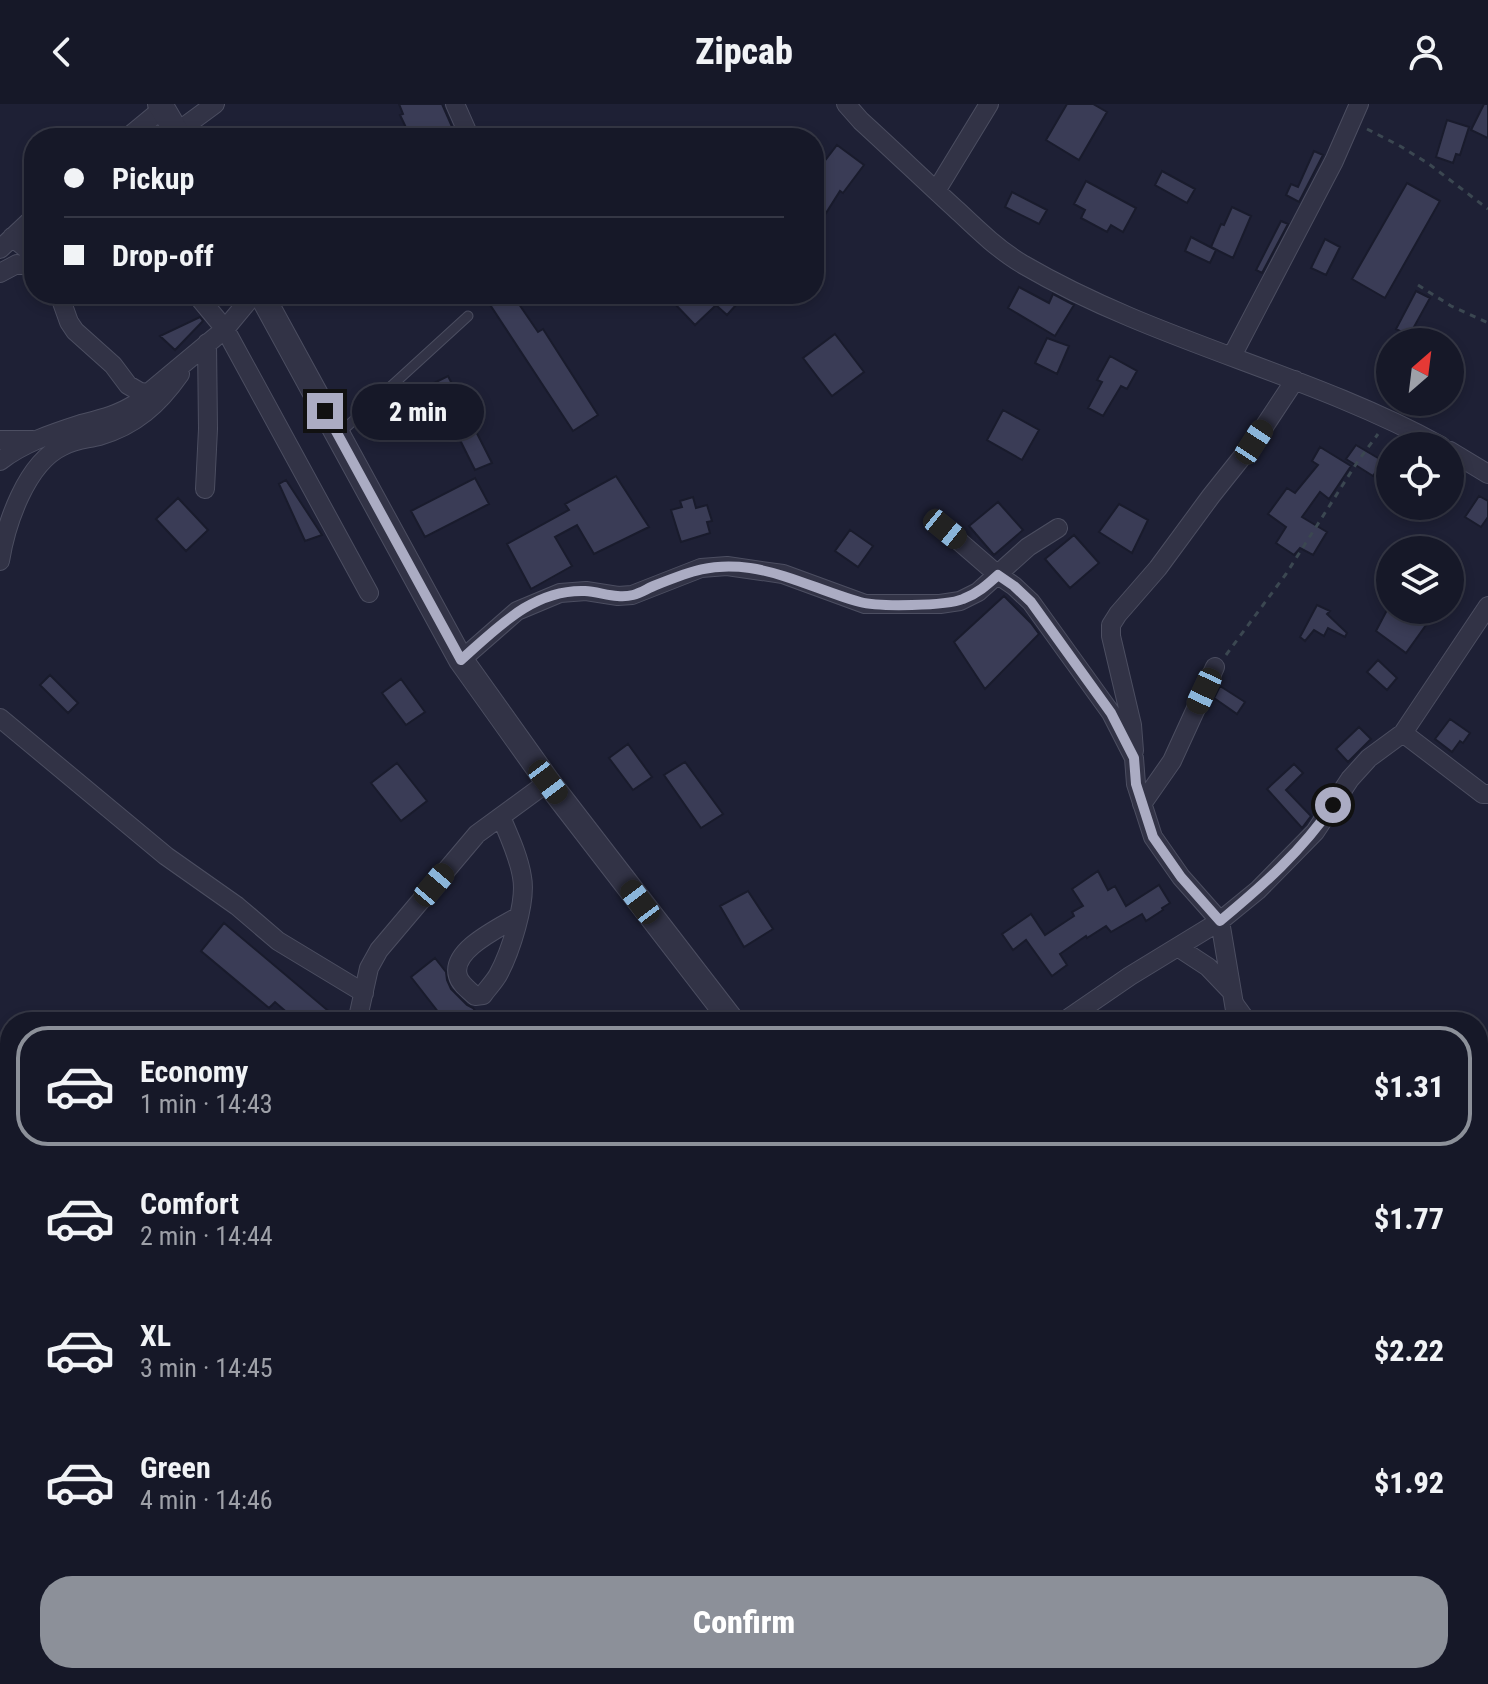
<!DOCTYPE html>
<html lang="en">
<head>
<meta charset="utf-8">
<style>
	body { margin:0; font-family:"Roboto Condensed",sans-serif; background:#232534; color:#f1f3f6; height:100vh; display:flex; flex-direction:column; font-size:30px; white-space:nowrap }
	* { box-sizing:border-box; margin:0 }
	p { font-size:26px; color:#9ea0a8 }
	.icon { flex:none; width:44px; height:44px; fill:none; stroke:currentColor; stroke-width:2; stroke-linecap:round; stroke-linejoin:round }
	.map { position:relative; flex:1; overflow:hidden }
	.details { position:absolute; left:0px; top:908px; width:1488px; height:672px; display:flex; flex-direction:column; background:#161828; border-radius:32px 32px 0 0; box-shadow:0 4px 12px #0003,0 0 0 2px #353745 }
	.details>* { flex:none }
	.banner { position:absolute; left:24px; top:24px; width:800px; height:176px; border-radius:32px; box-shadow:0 4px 12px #0003,0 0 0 2px #353745; display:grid; align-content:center; height:176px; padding:0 40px; background:#161828 }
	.needle { width:52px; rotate:28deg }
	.fabs { position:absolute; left:1376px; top:224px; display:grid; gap:16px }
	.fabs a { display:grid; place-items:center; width:88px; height:88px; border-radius:50%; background:#161828; box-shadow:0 4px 12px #0003,0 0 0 2px #353745; font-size:40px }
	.end { position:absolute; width:36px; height:36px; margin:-18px; border:10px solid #abacc3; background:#111; box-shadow:0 0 0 4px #111 }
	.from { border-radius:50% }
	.bubble { position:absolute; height:56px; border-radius:28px; background:#161828; box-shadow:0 4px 12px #0003,0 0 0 2px #353745; font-size:26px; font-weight:800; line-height:56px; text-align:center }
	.car { position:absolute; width:24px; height:48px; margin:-24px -12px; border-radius:10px; box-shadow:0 0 6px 2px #0007; background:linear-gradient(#222 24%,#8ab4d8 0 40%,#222 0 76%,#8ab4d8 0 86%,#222 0) }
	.banner b { display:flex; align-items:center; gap:28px; height:76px; font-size:30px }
	.banner b+b { border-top:2px solid #353745 }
	.banner i { width:20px; height:20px; background:#f1f3f6 }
	ul { padding:14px 0 0; list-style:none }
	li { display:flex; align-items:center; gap:24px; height:120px; margin:0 16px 12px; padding:0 24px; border:4px solid transparent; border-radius:32px }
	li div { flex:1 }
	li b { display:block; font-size:30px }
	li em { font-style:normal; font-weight:800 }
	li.current { border-color:#8c9099 }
	li>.icon { width:72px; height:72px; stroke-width:1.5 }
	.button { display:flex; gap:16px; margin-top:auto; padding:16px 40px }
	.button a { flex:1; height:92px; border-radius:32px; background:#8c9099; color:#fff; font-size:32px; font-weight:800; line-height:92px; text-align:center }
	header { display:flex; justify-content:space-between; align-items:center; height:104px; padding:0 40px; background:#161828; font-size:36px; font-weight:800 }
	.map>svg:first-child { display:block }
	.building { fill:#3a3c56; stroke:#191b2c; stroke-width:2 }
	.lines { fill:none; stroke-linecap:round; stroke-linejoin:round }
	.service-casing { stroke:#4c4e61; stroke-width:11 }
	.minor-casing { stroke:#4c4e61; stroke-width:20 }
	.tertiary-casing { stroke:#4c4e61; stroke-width:26 }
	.path { stroke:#3b4751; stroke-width:3; stroke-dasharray:6 6; stroke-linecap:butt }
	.service { stroke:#323346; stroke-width:9 }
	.minor { stroke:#323346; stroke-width:18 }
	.tertiary { stroke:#323346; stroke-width:24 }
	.route { stroke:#abacc3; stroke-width:10 }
</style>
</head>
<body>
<header><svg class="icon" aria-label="back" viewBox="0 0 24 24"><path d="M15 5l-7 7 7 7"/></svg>Zipcab<svg class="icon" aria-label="person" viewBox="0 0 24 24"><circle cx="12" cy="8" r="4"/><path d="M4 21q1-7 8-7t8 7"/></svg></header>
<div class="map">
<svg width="1488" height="1580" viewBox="0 0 1488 1580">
	<rect width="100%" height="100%" fill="#1e2035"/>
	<!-- building -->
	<path class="building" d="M399,0H442L457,34H411L400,11L403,10Z
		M1067,0H1093L1107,8L1079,56L1046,36Z
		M1484,0H1488V34L1471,26Z
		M1447,16L1469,23L1460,51L1456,50L1453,59L1436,53Z
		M837,41L864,61L843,89L840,87L814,128V71Z
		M1314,47L1323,51L1299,98L1286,91L1291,80L1298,83Z
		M1162,67L1195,85L1187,99L1155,81Z
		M1086,77L1136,104L1123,128L1111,121L1107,128L1081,114L1085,106L1074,100Z
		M1407,79L1440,97L1385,194L1352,175Z
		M1012,88L1047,106L1039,120L1005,103Z
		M1232,103L1251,112L1233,154L1211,143L1221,120L1224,121Z
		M1281,117L1288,120L1262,169L1256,166Z
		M1191,133L1216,146L1210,159L1185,147Z
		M1325,135L1340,143L1326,171L1311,164Z
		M1019,183L1049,199L1053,190L1074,201L1055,232L1008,204Z
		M1416,187L1430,194L1409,232L1396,225Z
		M483,190H512L538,228L543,225L598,311L573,327Z
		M683,190H746L727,211L716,201L695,221L674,199Z
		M200,213L203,217L175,246L160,232Z
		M835,230L864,268L832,292L803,254Z
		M1047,234L1069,242L1057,270L1035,259Z
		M1110,252L1137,267L1127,285L1121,282L1103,312L1088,304L1102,278L1097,276Z
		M448,272L492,359L475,366L432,280Z
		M1003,306L1039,326L1022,356L987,336Z
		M1356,341L1383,357L1373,372L1346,355Z
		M1320,343L1351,362L1329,395L1320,388L1302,413L1327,428L1313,451L1300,444L1294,451L1276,439L1286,423L1268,410L1287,384L1295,389L1318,361L1312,357Z
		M616,372L649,423L594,450L577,421L555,433L572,462L531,485L507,440L569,406L565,400Z
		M475,374L489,400L425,433L411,407Z
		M286,376L322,431L305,437L279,380Z
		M1479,392L1488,397V413L1481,423L1465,413Z
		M693,393L696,404L707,401L712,417L707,418L710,429L681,438L671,406L682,403L680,397Z
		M178,394L208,426L186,447L156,415Z
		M998,398L1023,426L994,451L969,422Z
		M1119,400L1148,416L1132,449L1099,428Z
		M850,426L873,442L858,463L835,447Z
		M1074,431L1099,459L1070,484L1045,455Z
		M1004,492L1031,519L1039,530L985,585L954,538Z
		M1317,501L1330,507L1327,510L1347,529L1345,533L1328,524L1324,532L1314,526L1305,537L1300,533Z
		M1387,506H1419L1427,510L1422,519L1426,521L1406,549L1376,527Z
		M1378,556L1397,574L1387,586L1367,568Z
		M50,571L78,599L68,609L40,581Z
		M401,575L425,608L406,621L382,589Z
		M1220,582L1245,598L1237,610L1214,594Z
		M1450,615L1470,629L1463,639L1460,637L1452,648L1435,635Z
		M1359,623L1371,635L1348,658L1336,645Z
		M628,640L652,673L633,686L609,654Z
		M685,658L723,710L701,724L664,671Z
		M397,659L427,697L401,717L371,679Z
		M1294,660L1303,669L1286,686L1311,712L1302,724L1267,685Z
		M1098,767L1108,786L1115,782L1126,802L1159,781L1170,799L1162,804L1163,806L1146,817L1142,810L1111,828L1106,822L1087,834L1086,832L1060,850L1067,861L1052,872L1026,836L1013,846L1002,830L1031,810L1045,831L1074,812L1072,808L1083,802L1072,785Z
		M748,787L773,825L744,843L720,802Z
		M224,819L332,910L325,918H298L275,898L269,904L201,847Z
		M435,854L446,868L447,876L451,885L467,901L473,904L484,918H446L411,873Z"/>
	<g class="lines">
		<!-- service casing -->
		<g class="service-casing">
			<path id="service" d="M341,328L468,212
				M1237,896L1253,918
				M1478,1044L1488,1053"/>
		</g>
		<!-- minor casing -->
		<g class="minor-casing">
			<path id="minor" d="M455,0L470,34
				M846,0L861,17C894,47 926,78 959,108C979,127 1000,147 1024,161C1156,238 1308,269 1441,342
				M177,28L215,0
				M127,34L162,5
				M936,87L989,0
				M12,133L34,151
				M0,145L34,113
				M0,169L17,160L34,163
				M59,190L69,218L75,227L113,261L128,281L140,288L149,289
				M196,190L225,225L369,489
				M1232,252L1334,57L1359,0
				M0,336H33
				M1450,347L1488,370
				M0,357C23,339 53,329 81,320C100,315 118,311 135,300L225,225L254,190
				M205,385L208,325L207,239
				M945,425L998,471L1014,482L1031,498L1111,609L1134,654L1136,680L1153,733L1181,773L1220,817L1237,918
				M0,457C6,420 26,359 63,342C74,336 87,335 99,332C135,322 159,300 180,270
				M461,556L517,507L560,489L586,487L618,492L632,491L701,464L727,462L783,470L865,500H940L960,497L978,488L1028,443L1058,424
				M0,614L166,752L237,802L278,837L364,889
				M1403,629L1483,690H1488
				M1134,647L1132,621L1111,532V521L1118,510L1158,464L1211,392L1254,338L1295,276
				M1142,700L1172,657L1215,563
				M501,713C509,732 519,753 522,773C527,798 510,849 498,871C494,878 487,885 483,891L475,892C469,886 460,880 458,872C450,846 501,823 519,812
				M1179,844L1208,863L1230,886
				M357,918L369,864L379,846L477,730L548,678
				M1063,918L1130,872L1220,817L1258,786L1315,728L1350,675L1369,654L1403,629L1488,502
				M0,1175L10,1183
				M1478,1446L1488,1447
				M577,1570L587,1580
				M103,1580L110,1570
				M1191,1580L1203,1570"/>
		</g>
		<!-- tertiary casing -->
		<g class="tertiary-casing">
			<path id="tertiary" d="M160,0L180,34
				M261,190L461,556L548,678L733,918
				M1224,1570L1232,1580"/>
		</g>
		<!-- path -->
		<path class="path" d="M1367,25L1400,42L1429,60L1488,105
			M1418,181L1451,202L1488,219
			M1226,551L1286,470L1358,357L1378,330"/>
		<!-- service -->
		<use href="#service" class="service"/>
		<!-- minor -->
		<use href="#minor" class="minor"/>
		<!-- tertiary -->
		<use href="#tertiary" class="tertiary"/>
	</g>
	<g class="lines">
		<!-- route -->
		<path class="route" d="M325,307L461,556C497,524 533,485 585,487C601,488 617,495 633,491C641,489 648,484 656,481C691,467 711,459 750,464C789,470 823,488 860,498C878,503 946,502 963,495C977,490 987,481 998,471L1014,482L1031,498L1111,609L1134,654L1136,680L1153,733L1181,773L1220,817C1262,782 1302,747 1333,701"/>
	</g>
</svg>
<div class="fabs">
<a><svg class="needle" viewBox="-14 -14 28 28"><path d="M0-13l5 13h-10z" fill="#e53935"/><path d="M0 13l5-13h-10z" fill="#9ea0a8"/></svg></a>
<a><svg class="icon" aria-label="locate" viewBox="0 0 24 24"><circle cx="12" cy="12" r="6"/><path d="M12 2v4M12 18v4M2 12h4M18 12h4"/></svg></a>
<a><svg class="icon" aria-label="layers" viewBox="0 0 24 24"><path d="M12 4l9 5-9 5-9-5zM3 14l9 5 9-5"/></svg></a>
</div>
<i class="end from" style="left:1333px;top:701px"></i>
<i class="end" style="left:325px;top:307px"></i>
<div class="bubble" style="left:352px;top:280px;width:132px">2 min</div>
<i class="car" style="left:1254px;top:338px;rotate:33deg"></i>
<i class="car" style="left:945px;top:425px;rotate:129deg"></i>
<i class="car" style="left:1204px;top:587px;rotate:205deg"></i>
<i class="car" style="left:548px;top:678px;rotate:143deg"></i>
<i class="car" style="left:434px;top:781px;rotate:40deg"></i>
<i class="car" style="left:640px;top:798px;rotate:323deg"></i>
<div class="banner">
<b><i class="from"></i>Pickup</b>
<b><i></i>Drop-off</b>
</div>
<section class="details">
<ul>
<li class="current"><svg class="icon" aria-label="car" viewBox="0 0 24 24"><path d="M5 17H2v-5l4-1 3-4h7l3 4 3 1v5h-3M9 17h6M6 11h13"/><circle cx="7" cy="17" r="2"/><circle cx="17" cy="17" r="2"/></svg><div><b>Economy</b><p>1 min · 14:43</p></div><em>$1.31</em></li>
<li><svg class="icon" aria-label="car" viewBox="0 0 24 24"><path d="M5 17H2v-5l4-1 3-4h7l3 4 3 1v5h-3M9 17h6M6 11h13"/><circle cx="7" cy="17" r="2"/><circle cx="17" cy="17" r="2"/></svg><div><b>Comfort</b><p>2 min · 14:44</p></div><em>$1.77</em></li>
<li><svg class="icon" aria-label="car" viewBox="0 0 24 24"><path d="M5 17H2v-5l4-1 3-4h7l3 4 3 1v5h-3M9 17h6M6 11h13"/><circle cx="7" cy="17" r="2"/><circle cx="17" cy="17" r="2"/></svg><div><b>XL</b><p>3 min · 14:45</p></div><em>$2.22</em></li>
<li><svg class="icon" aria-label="car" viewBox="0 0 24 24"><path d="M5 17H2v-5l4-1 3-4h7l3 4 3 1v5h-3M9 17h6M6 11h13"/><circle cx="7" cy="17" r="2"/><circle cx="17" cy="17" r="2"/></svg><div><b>Green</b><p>4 min · 14:46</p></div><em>$1.92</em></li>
</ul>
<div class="button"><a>Confirm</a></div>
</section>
</div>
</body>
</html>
